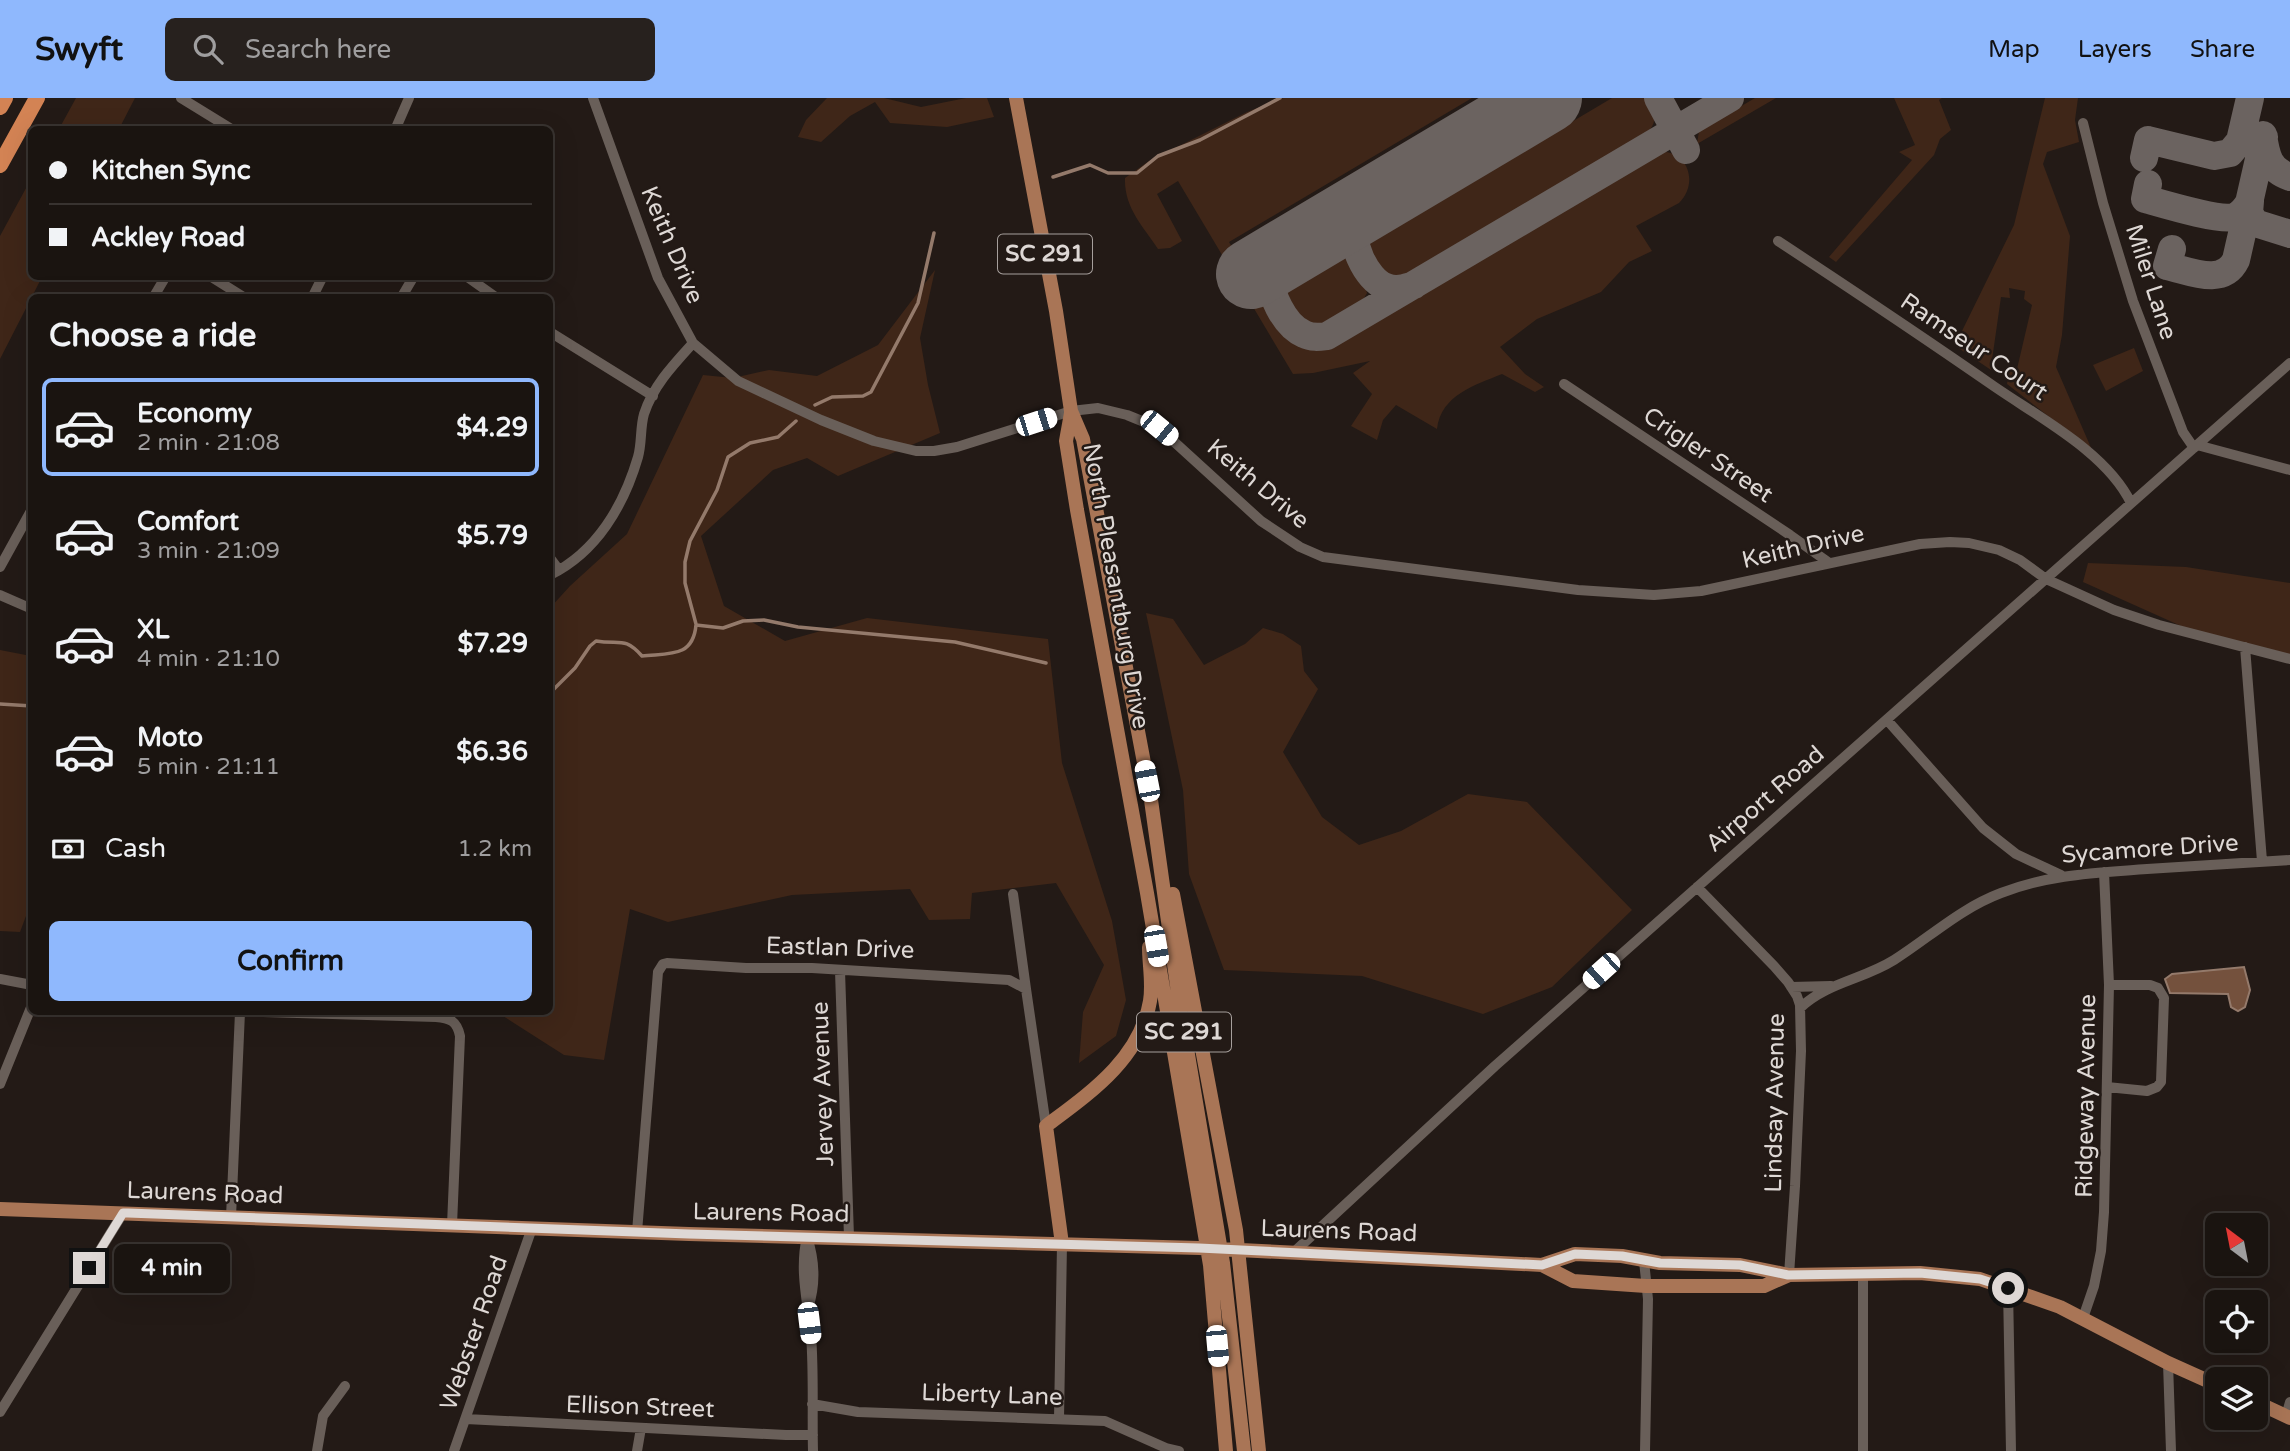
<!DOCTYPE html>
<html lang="en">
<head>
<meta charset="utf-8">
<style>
	body { margin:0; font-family:"Varela Round",sans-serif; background:#27211e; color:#f1f3f6; height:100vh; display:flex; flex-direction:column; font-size:26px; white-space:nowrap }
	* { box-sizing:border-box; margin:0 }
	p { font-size:23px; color:#9f9e9f }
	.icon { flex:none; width:38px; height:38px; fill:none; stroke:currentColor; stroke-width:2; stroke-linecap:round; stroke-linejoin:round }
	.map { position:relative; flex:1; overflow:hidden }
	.drawer { position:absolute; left:28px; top:196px; width:525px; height:721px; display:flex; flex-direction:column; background:#1a1410; border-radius:10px; box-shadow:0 7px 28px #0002,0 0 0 2px #383330 }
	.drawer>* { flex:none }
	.banner { position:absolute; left:28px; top:28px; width:525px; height:154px; border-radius:10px; box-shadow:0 7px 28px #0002,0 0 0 2px #383330; display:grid; align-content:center; height:154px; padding:0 21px; background:#1a1410 }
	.needle { width:46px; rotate:328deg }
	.buttons { position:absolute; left:2205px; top:1115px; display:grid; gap:14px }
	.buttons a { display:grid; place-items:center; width:63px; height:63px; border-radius:10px; background:#1a1410; box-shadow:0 7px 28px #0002,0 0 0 2px #383330; font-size:35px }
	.end { position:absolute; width:32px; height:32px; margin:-16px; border:9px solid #ded8d5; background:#111; box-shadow:0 0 0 4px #111 }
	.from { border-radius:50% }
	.bubble { position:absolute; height:49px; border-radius:10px; background:#1a1410; box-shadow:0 7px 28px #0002,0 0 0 2px #383330; font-size:23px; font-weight:800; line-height:49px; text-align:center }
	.car { position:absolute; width:21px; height:42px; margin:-21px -10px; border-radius:9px; box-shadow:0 0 5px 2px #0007; background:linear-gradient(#fff 24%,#345 0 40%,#fff 0 76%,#345 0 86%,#fff 0) }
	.banner b { display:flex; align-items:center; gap:24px; height:66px; font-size:26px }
	.banner b+b { border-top:2px solid #383330 }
	.banner i { width:18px; height:18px; background:#f1f3f6 }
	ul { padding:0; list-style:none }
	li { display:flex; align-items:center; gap:21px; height:98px; margin:0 14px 10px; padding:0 7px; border:4px solid transparent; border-radius:10px }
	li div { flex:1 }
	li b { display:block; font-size:26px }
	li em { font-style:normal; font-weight:800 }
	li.on { border-color:#8fb8fd }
	li>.icon { width:63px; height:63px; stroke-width:1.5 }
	h2 { padding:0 21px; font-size:32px; line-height:84px }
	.pay { display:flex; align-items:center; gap:18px; height:77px; padding:0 21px; font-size:26px }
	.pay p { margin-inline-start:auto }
	.action { display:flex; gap:14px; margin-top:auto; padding:14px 21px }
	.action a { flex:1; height:80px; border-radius:10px; background:#8fb8fd; color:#111; font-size:28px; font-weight:800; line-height:80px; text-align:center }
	header { display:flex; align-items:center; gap:42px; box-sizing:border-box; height:98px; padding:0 35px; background:#8fb8fd; color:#111 }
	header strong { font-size:33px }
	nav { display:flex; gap:38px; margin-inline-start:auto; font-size:24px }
	.search { width:490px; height:63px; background:#27211e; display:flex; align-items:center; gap:18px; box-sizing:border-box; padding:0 24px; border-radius:10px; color:#9f9e9f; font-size:26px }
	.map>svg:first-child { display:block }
	.green { fill:#3f2618 }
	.water { fill:#74513d; stroke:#947a6b; stroke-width:2 }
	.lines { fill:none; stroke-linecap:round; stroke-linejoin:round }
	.stream { stroke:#947a6b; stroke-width:3.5 }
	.taxiway { stroke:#6b6360; stroke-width:28 }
	.runway { stroke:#6b6360; stroke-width:70 }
	.minor { stroke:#695f59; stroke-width:10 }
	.major { stroke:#a97556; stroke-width:14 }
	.highway { stroke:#d38354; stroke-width:16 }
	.route { stroke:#ded8d5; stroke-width:9 }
	.labels { text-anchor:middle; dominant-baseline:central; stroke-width:5; stroke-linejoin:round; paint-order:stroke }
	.shield { fill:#231a16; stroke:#a69f9c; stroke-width:2 }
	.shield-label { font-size:23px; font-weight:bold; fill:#ded8d5 }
	.street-label { font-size:24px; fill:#ded8d5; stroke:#231a16 }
</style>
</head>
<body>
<header>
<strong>Swyft</strong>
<div class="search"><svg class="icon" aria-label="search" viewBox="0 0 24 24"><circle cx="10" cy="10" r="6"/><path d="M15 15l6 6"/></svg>Search here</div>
<nav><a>Map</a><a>Layers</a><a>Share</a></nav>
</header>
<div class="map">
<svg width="2290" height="1353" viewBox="0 0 2290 1353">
	<rect width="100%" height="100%" fill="#231a16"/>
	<!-- green -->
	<path class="green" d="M76,0H135L119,31H59Z
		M827,0H884L921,9L966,0H987L994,19L947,29L890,25L875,4L850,18L821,44L798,39L806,22Z
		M1283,0H1472L1229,144L1277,225C1293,244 1302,251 1328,248L1657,54C1687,50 1700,84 1679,105L1636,128L1652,153L1629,164L1601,194L1537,221L1500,249L1525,276L1544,289L1535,294L1502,276C1475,287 1441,297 1437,331L1396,307L1383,322L1377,342L1351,328L1372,296L1353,275L1370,263L1313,275L1293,276L1178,83L1157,96L1182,143L1170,150L1158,151C1143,128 1124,110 1125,80L1149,63L1247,14Z
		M1612,0H1647C1658,18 1657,28 1641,41L1409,179C1385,188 1373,167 1365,147Z
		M1755,0H1776L1697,46L1699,33Z
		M1894,0H1942L1939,2L1951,32L1940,41L1934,57L1836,164L1829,159L1912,62L1899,54L1915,47Z
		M2045,0H2078L2075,22L2079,44L2047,54L2043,66L2070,138L2062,237L2056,269L2092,352L2007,286L2010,269L2017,271L2032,207L2024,201L2025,193L2009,190L2010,200L2001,199L1992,262L1997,268L1991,272L1957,249L1961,235L2014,127Z
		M31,81L32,178L42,179L0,261V138Z
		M1347,158C1358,169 1363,180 1367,195C1361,207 1351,214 1338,220C1307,235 1297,225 1284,195Z
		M935,172L920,240L928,287L940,335L838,378L807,360L773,372L701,438L724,508L785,543L867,520L1048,541L1062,665L1112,823L1126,902L1116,938L1079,965L1083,914L1104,867L1056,785L972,795L970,821L929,822L910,791L792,797L668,824L630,811L604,962L564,957L500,916L501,914H550V510L570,488L627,436L703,277L733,280L769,272L817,278L878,247Z
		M2134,250L2143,273L2106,293L2093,267Z
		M2088,465L2186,469L2290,485V562L2219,545L2083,484Z
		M1146,515L1173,521L1204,567L1245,546L1263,530L1283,536L1301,548L1304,573L1318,591L1283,654L1322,719L1359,747L1401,733L1468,696L1527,704L1632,812L1552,889L1483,916L1362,878L1224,872L1189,776L1183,692Z
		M0,552L31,558L32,802L20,834L0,833Z"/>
	<!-- water -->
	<path class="water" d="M2244,869L2250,892L2245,909L2238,913L2231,909L2228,896L2170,895L2165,881L2172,876Z"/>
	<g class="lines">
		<!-- stream -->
		<path class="stream" d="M1053,79L1090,67L1108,75H1137L1158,58L1200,42L1280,0
			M815,307L832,299L863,298L871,294L918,205L934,135
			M696,526L685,485V464L690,443L717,392L728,359L750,345L778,339L796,323
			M550,595L575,570L590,548L596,543C620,547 624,538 642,558C669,555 693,560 696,527L723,530L743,523L764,522L798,529L955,544L1046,565
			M0,606L32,608"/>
		<!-- taxiway -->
		<path class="taxiway" d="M1658,0L1686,52
			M2263,37C2266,58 2269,72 2290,79
			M2144,60L2148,42L2214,58L2230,55L2240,43L2250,0
			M2148,86L2145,101C2163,106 2219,123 2234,119C2242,116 2246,110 2250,103
			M2250,103L2249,115L2255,125L2290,136
			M1370,105C1365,110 1358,115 1356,122C1348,142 1366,182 1386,189C1396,193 1405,190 1414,187
			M2172,151L2167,168C2190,173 2223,189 2236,162L2264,39
			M1285,156C1280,161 1274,166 1272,174C1267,194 1285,228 1304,236C1312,240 1319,239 1327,238L1730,0"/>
		<!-- runway -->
		<path class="runway" d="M1251,176L1547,0"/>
		<!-- minor -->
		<path class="minor" d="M181,0L233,32
			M593,0L658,180L693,245L738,283L821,322L874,343L916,353H934L957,349L1071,313L1098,310L1127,317L1159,330L1261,423L1300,449L1323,459L1578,492L1654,497L1701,493L1920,446L1950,444L1969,445L1999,452L2020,462L2046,481L2114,512L2159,527L2290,561
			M2083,25L2103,105L2133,203L2183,334L2194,350
			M395,32L409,0
			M1778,143C1851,191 1923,239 1995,289C2040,320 2107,355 2131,405
			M210,178L245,200
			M466,178L497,200
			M153,200L166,178
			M312,200L323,178
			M401,200L414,178
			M550,234L653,298
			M1564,286L1790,437L1828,464
			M2197,347L2290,265
			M550,460L559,472
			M0,469L32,411
			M550,477C597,454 624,407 638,359C642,345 640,330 644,316C653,288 673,267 693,245
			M0,497L32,511
			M2245,549L2262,763
			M1887,622L1983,730L2016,756L2061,777
			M1697,789L1774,868L1788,884L1797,898L1800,907L1801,953L1795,1088L1789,1177
			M1013,796L1026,891
			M840,873L849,1139
			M0,881L32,887
			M1791,889L1831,888
			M1800,910C1828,884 1862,882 1894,862C1930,839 1961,810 2001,795C2050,776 2096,775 2147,771C2195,768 2242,765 2290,762
			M263,914L436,919C450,920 457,923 460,938L452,1127
			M0,986L32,907
			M2107,989L2147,993L2157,989L2161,984L2164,900L2158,890L2150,887H2109
			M231,1119L240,914
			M637,1134L658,874L663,866L667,865L746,870H812L1009,882L1026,891L1046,1028
			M807,1139C799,1173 808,1204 811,1237C814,1275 812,1315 813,1353
			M807,1139C815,1163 816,1186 808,1210
			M1293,1155L1495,968L2197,347L2290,372
			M1644,1163L1648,1201L1645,1353
			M1863,1174V1353
			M2008,1190L2011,1353
			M2083,1220L2094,1188L2101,1153L2104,1114L2109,887L2104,774
			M2168,1265L2171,1353
			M812,1306L858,1314L1105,1323L1166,1350L1179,1353
			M0,1314L123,1115
			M2286,1318L2290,1304
			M466,1321L786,1337H813
			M1059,1321L1062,1146
			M317,1353L323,1318L345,1288
			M454,1353L532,1130
			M637,1353L641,1330"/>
		<!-- major -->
		<path class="major" d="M1016,0L1056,213L1071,313L1083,341L1151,702L1180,909L1223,1165L1244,1353
			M1071,315L1066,343L1077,412L1147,795L1210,1167L1226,1353
			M1173,796L1236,1132L1259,1353
			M0,1111L689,1136L1199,1150L1542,1167L1575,1156L1622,1158L1660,1165L1740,1167L1789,1177L1920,1175L1980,1181L2060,1209L2168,1265L2217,1287
			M1062,1146L1046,1028C1090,995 1140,961 1150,903C1153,886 1149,866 1149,849
			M1542,1167L1573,1183L1646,1188H1764L1789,1177
			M2256,1304L2290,1320"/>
		<!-- highway -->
		<path class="highway" d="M0,9L5,0
			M0,67L37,0"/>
	</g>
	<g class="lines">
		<!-- route -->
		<path class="route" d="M89,1170L123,1115H128L689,1136L1199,1150L1542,1167L1575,1156L1622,1158L1660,1165L1740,1167L1788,1177L1920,1175L1980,1181L2008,1190"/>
	</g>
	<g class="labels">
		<!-- shield labels -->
		<g class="shield">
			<rect x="998" y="136.5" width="94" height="39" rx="5"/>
			<rect x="1137" y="914.5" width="94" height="39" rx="5"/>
		</g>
		<g class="shield-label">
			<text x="1045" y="156">SC 291</text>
			<text x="1184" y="934">SC 291</text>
		</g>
		<!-- street labels -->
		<g class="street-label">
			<text transform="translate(672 147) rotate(67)">Keith Drive</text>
			<text transform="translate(2151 184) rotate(72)">Miler Lane</text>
			<text transform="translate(1974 249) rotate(34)">Ramseur Court</text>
			<text transform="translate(1708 357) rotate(34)">Crigler Street</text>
			<text transform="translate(1258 386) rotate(40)">Keith Drive</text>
			<text transform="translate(1803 449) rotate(-13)">Keith Drive</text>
			<text transform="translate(1116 488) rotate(80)">North Pleasantburg Drive</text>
			<text transform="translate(1765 701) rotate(-41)">Airport Road</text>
			<text transform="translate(2150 751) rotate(-4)">Sycamore Drive</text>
			<text transform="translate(840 850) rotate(2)">Eastlan Drive</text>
			<text transform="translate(823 986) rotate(-92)">Jervey Avenue</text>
			<text transform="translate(2086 998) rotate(-89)">Ridgeway Avenue</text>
			<text transform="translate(1775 1005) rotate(-89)">Lindsay Avenue</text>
			<text transform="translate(205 1095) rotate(2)">Laurens Road</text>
			<text transform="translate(771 1115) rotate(1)">Laurens Road</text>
			<text transform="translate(1339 1133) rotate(2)">Laurens Road</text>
			<text transform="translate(474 1235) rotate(-71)">Webster Road</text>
			<text transform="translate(992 1297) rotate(2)">Liberty Lane</text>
			<text transform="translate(640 1309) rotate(2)">Ellison Street</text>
		</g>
	</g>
</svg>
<div class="buttons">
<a><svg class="needle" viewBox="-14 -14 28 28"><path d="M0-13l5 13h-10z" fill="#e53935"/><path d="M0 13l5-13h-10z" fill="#9f9e9f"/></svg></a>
<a><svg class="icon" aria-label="locate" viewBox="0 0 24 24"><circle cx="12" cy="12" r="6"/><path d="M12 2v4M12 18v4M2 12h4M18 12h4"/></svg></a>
<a><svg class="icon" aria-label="layers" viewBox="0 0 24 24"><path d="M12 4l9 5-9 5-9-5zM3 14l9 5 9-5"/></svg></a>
</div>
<i class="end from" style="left:2008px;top:1190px"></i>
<i class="end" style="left:89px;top:1170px"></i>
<div class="bubble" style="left:114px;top:1146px;width:116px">4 min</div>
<i class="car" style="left:1036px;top:324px;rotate:72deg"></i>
<i class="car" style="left:1159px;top:330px;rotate:129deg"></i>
<i class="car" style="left:1147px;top:683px;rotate:349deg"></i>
<i class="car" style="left:1156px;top:848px;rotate:170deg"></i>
<i class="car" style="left:1601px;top:873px;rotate:228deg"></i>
<i class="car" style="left:809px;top:1225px;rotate:173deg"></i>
<i class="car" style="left:1217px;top:1248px;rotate:175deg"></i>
<div class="banner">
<b><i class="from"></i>Kitchen Sync</b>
<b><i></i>Ackley Road</b>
</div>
<section class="drawer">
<h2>Choose a ride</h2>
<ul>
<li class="on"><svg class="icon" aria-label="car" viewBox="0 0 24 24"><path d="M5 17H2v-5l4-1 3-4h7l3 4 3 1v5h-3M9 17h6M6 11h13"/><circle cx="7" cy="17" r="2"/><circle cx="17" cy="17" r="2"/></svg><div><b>Economy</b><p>2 min · 21:08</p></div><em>$4.29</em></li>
<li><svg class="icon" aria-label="car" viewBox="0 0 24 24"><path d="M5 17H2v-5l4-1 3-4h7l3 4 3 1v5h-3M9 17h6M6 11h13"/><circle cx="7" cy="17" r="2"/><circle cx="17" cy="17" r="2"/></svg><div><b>Comfort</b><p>3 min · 21:09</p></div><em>$5.79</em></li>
<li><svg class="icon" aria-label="car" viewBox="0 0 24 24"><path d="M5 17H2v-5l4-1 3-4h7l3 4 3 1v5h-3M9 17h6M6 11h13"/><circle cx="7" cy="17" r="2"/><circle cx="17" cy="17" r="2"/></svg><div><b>XL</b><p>4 min · 21:10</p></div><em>$7.29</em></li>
<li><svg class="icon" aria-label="car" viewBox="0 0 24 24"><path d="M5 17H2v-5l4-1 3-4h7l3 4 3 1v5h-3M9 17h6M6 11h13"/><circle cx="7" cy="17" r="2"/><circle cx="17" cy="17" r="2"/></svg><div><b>Moto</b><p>5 min · 21:11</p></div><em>$6.36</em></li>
</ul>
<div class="pay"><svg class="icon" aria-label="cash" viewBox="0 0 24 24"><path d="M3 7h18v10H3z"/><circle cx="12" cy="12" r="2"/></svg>Cash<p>1.2 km</p></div>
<div class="action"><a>Confirm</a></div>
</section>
</div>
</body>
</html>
